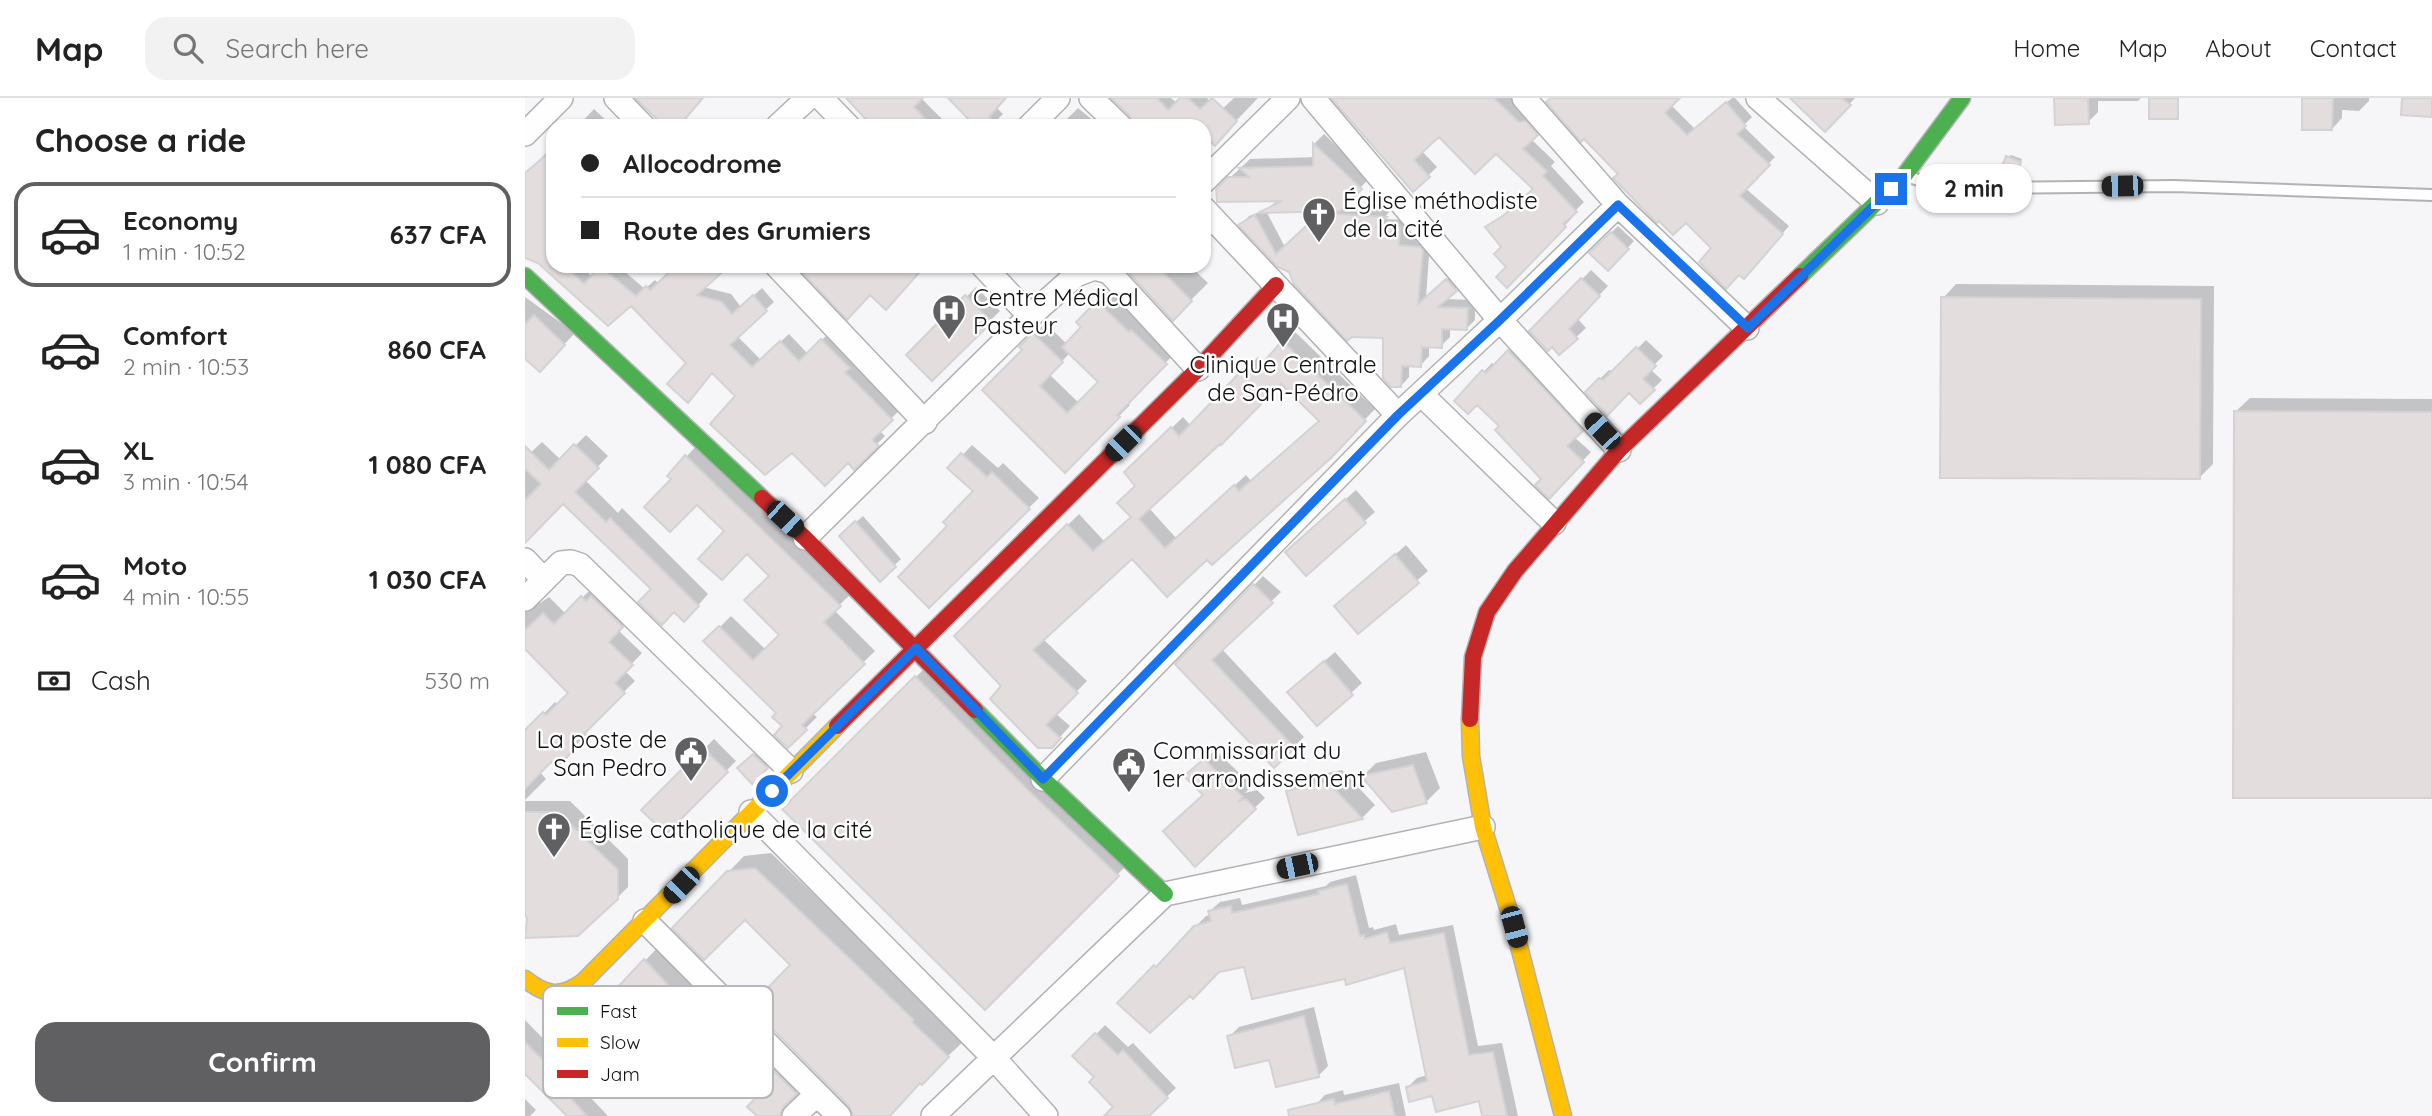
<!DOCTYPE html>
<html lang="en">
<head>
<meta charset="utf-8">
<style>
	body { margin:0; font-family:Quicksand,sans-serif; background:#f2f2f2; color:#222; height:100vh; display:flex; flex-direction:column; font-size:26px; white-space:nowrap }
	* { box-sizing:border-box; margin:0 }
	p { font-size:23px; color:#767676 }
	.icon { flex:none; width:38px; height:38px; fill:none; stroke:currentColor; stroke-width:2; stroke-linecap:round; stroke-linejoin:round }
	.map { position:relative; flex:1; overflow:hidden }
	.details { display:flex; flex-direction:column; background:#fff; width:525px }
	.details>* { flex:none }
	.hud { position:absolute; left:21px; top:21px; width:665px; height:154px; border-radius:21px; box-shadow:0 2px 5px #0004; display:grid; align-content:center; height:154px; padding:0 35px; background:#fff }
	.end { position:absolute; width:32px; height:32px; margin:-16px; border:9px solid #1a73e8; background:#fff; box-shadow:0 0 0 4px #fff }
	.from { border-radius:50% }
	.bubble { position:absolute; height:49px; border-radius:21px; background:#fff; box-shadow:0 2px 5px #0004; font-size:23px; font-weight:800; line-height:49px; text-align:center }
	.car { position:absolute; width:21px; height:42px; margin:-21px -10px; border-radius:9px; box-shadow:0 0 5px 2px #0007; background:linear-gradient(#222 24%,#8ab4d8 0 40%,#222 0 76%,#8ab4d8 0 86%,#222 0) }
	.hud b { display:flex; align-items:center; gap:24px; height:66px; font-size:26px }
	.hud b+b { border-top:2px solid #e0e0e0 }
	.hud i { width:18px; height:18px; background:#222 }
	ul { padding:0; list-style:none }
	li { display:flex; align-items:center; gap:21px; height:105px; margin:0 14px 10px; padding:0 21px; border:4px solid transparent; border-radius:21px }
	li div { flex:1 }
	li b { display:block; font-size:26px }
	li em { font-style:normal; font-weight:800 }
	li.current { border-color:#606062 }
	li>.icon { width:63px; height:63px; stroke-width:1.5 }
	h2 { padding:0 35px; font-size:32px; line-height:84px }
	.pay { display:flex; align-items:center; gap:18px; height:77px; padding:0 35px; font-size:26px }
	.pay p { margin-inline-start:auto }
	.button { display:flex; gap:14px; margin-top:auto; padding:14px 35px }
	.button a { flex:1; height:80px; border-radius:21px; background:#606062; color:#fff; font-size:28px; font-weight:800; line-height:80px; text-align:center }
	header { display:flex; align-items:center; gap:42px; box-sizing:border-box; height:98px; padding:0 35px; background:#fff; border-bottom:2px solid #e0e0e0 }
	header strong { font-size:33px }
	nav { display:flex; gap:38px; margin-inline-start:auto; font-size:24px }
	.search { width:490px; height:63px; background:#f2f2f2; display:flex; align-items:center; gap:18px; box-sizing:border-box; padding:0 24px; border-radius:21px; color:#767676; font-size:26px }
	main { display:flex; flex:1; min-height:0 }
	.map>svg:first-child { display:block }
	.shadow { fill:#0003; fill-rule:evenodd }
	.building { fill:#e4dddd; stroke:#d3d2d4; stroke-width:2; fill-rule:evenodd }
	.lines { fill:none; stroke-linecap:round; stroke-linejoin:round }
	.lane-casing { stroke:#b2b2b4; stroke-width:14 }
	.street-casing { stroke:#b2b2b4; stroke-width:26 }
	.fast-casing { stroke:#b2b2b4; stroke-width:19 }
	.slow-casing { stroke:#b2b2b4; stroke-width:19 }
	.jam-casing { stroke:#b2b2b4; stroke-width:19 }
	.lane { stroke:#fefefe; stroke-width:10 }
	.street { stroke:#fefefe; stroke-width:23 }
	.fast { stroke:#4caf50; stroke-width:16 }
	.slow { stroke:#ffc107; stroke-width:16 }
	.jam { stroke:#c62828; stroke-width:16 }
	.route { stroke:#1a73e8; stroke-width:9 }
	.labels { text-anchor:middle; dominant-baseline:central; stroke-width:5; stroke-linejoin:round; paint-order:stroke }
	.poi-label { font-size:24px; fill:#0f0f10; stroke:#fff; text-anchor:start }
	.key { fill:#fff; stroke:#b7b7b7; stroke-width:2 }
	.key-label { font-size:19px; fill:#0f0f10 }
</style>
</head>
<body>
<header>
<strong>Map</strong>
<div class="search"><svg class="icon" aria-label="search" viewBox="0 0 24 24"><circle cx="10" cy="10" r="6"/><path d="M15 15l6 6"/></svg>Search here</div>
<nav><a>Home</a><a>Map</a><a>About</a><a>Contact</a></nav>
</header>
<main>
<section class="details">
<h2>Choose a ride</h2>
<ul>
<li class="current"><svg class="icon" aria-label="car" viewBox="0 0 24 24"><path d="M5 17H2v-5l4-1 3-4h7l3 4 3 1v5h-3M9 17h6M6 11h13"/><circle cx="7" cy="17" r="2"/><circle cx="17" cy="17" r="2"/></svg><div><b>Economy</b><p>1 min · 10:52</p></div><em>637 CFA</em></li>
<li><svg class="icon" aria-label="car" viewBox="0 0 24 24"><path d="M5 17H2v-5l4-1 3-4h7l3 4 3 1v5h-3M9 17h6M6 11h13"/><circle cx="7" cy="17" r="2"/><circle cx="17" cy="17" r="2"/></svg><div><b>Comfort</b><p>2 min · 10:53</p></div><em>860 CFA</em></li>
<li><svg class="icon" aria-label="car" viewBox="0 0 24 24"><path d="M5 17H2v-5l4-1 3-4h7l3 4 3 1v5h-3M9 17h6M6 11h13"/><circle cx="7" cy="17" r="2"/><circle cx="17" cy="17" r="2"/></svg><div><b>XL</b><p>3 min · 10:54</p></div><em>1 080 CFA</em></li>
<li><svg class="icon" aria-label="car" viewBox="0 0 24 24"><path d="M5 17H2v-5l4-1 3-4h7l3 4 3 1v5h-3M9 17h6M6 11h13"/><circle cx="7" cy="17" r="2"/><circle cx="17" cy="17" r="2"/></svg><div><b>Moto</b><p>4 min · 10:55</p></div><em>1 030 CFA</em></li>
</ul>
<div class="pay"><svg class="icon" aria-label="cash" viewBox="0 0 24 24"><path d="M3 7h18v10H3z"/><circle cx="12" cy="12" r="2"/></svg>Cash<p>530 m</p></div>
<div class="button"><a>Confirm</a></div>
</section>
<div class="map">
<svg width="1907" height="1018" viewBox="0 0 1907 1018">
	<rect width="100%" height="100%" fill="#f6f6f9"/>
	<!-- shadow -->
	<path class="shadow" d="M324,0H396L424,28H350Z
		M425,0H479L471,9L478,16L466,28H453Z
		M588,0H646L652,5L657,0H682L695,13L709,0H733L690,45L679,35V28H610L606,17Z
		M809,0H987L1004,16L1020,27L1006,41L1030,64L1026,68L1059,104L1046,117L1048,119L982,188L984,168L978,149L963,130L1010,91L971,53L914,36L896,52L912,69L888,92Z
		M1028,0H1153L1146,7L1170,31L1207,0H1210L1227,19L1218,28L1250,59L1220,90L1264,128L1226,172L1188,150L1161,123L1095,76Z
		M1267,0H1330L1300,32Z
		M1531,0H1616L1613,3H1573V14L1563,24Z
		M1779,0H1844V3L1834,13L1817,12V20L1807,31Z
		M553,10L570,24L567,28H535Z
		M69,11L87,28H53Z
		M294,21L301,28H287Z
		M799,36L845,80L817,108L867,111L858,121L883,122L882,139L904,141L905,143L901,200L930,174L939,183L920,201L950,202V222L942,230H925V239L916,248H904V258L896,267L884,266V279L876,288L860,238L765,173L715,127L724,118L740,112L755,101L693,91L725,61L790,59V45ZM800,112L760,149L741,113Z
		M28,53V168H57L67,179L76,168H93L120,191L130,182L134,186L153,168H201L178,189L206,196L216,209L237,190L249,204L212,238L236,262L264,236L283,256L305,234L332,260L327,265L374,313L354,332L360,338L329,369L323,363L212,298L188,274L163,265L106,205L83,226L14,163L0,159V77L22,54L25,57Z
		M1486,57L1497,61L1491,76L1483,59Z
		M1093,128L1109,143L1083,171L1066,155Z
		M273,168H400L361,210L345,195L322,219Z
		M600,168H665L683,185L648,220Z
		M1066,172L1083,188L1052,220L1061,230L1034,255L1007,233Z
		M1431,186L1689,188L1688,366L1674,380L1418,200Z
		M451,189L475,213L407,281L384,257Z
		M584,193L616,224L651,254L602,304L605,307L540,372L499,252L496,249L520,225L542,246L558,229L553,224ZM545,255L575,284L554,305L524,276Z
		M0,199L50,235L15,272L0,258Z
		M769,233L850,311L805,358L682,460L607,458L518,541L562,583L530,615L545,628L526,649L479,588L431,538L554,416L580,444L608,419L612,388L601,375L658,319L666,328L733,259L739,266ZM756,283L796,322L726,383L721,377L652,441L624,410Z
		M1121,242L1138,258L1125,271L1137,282L1115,304L1104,293L1062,294L1084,272L1089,274Z
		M992,245L1065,324L1049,339L1066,354L1024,398L1018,381L977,328L952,305L931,303L967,265L970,268Z
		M1725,300L1907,301V699L1711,313Z
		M61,337L83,358L60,382L93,415L97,410L183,496L170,511L128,491L38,404L0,440V360L17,344L36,362Z
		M172,347L326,496L309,512L350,553L287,615L292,619L263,648L259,628L253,615L181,543L206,518L241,552L257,536L247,478L144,378Z
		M447,347L473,370L478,365L514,400L404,507L450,393L425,370Z
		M831,392L850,414L781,475L772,444Z
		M338,418L376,461L355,481L316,438Z
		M881,447L903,473L833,533L811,508Z
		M738,478L756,494L697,551L779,639L749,668L652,566Z
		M68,489L108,517L93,532L117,555L100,573L110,583L59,633L62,636L32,667L27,662L15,674L21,681L0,702V635L30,604L33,607L45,595L0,548V498L15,505L24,499L41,516Z
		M810,554L837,585L792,626L775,584Z
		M405,565L606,763L460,909L259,711Z
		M189,641L211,663L141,734L119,712Z
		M236,651L248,663L227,684L221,664Z
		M690,652L727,687L720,695L732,692L740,700L670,766L680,696L672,668Z
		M901,654L915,690L901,704L838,678L851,665Z
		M817,672L850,707L837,720L774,734L763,694L777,680Z
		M0,703H45L103,761V789L92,800L4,819L0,815Z
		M246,755L403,906L439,943L396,983L364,1018H331L267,867L220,819L149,830L219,758Z
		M831,777L844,830L848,829L849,832L871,826L874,837L928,827L953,948L977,945L993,1018H959L955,1001L908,996L883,989L892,980L902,977L881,868L821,879L720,866L694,872L665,895L595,905L681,818L686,817L685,813L695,804L715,800L717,807L801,788L805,784Z
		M135,847L195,912L156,951L98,886Z
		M789,909L803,968L794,977L752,987L746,959L704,939L714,929Z
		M0,922L53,976L48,981L83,1018H44L0,973Z
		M580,927L603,949L608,945L651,990L621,1018H580L590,1009L571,979L550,958Z
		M252,956L281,984L246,1018H235L239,994L226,982Z
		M874,985L881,1018H780L800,997L818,992L819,997Z
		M0,1001L11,1012L5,1018H0Z"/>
	<!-- building -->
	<path class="building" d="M110,0H178L154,28H139Z
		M321,0H398L389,9L407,28H347Z
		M423,0H481L464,19L473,28H450Z
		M586,0H632L643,12L655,0H663L675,11L687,0L712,23L690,48L679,37V28H609L605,18Z
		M806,0H969L994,24L1001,23L1013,37L998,51L1022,73L1018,78L1052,114L1038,126L1041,129L982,190L971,179L981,169L969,156L976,149L960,129L979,117L1008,91L971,56L950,76L914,39L889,62L905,79L888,94Z
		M1026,0H1155L1140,15L1162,37L1201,4L1221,28L1212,36L1245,67L1215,98L1258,136L1219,181L1214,177L1201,191L1174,164L1186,150L1161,125L1148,137L1134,123L1132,125L1088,80L1093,76L1059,41L1056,44L1021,4Z
		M1265,0H1317L1326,7L1300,34Z
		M1529,0H1563L1564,26L1530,27Z
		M1624,0H1653V21H1624Z
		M1777,0H1808L1807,32H1777Z
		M1877,0H1907V19L1876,17Z
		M788,45L837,91L815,113L733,115L757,103L692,104L691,91L703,79H724L714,70L788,68Z
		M28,51V168H41L59,186L75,168L111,198L121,188L125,192L151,168H204L172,197L197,204L207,216L228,197L242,213L205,247L227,269L255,243L274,263L296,241L325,270L320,274L368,322L347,342L354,348L329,372L323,365L300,388L267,355L240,377L185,326L210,298L187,275L163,305L142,286L161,265L106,208L83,228L13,165L0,160V75Z
		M1481,58L1496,64L1489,81L1474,75Z
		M795,115L862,119L851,129L875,130L874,147L895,149L898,152L893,206L921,181L932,193L913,209L943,210L942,232L917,231V250L897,249L896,269L877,268L876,289H866L858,280V240L827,239L822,243L769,186L764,174L753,169L713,127L730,117L751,156Z
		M1086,134L1104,151L1083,173L1064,155Z
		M285,168H400L361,212L345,197L322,222L278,175Z
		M598,168H632L667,203L648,223Z
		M1056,180L1075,198L1044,231L1053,241L1034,257L1027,249L1023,253L1004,233Z
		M440,197L467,224L407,283L381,257Z
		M1416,199L1676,201L1675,381L1415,380Z
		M572,203L604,234L606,232L642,266L592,317L595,319L540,375L457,292L497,252L494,249L508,235L538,264L515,288L542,315L573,284L537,249L556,229L551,224Z
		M9,217L40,247L15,274L0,261V226Z
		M757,243L841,323L807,359L687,467L682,462L642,499L607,461L508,552L553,595L521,627L536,640L527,650H513L465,601L476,588L429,538L542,426L568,453L606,419L592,405L610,388L599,374L646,329L654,338L720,269L728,276ZM756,286L794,323L714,393L709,387L640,450L614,421L695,346L696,347Z
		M1111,249L1131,268L1118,281L1130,292L1115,306L1104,295L1082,318L1060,294L1074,280L1078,282Z
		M983,252L1058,333L1042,348L1059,364L1024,401L1010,387L1016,381L970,332L974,328L952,307L943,316L929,303L957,272L961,275Z
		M1709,313L1907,314V700H1708Z
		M49,346L74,370L50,394L81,424L85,420L174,508L159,524L149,514L137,527L113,504L126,491L38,406L0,445V402L16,386L0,371V348L24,372Z
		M436,355L462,379L467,374L505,411L404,510L373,479L422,428L418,424L448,393L422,370Z
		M160,357L316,508L299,524L340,566L277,627L282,632L263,650L249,637L257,628L247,619L251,615L178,543L194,528L228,562L254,537L219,502L244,478L222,456L197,482L173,461L199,433L172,407L145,434L119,409L146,381L142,378Z
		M820,401L841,425L781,478L760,454Z
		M330,423L371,469L355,484L314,438Z
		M870,456L894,485L833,536L809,508Z
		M728,486L748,505L687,562L770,650L749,670L650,566Z
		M56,498L61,503L66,498L98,529L84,544L108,567L90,585L100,595L50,645L53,648L32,669L26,664L0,691V632L18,614L21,617L43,595L0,551V532L18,515L29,526Z
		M799,563L828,597L792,628L762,594Z
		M390,578L505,694L594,778L460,912L257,711Z
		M178,650L203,674L141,736L116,712Z
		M228,656L243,670L227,686L212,670Z
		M679,661L718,699L714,703L721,701L731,711L670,769L638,733L678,697L659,678Z
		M888,667L902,705L867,714L836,678Z
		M803,684L838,721L773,737L761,693Z
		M0,714H33L93,772V801L53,838L0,840L2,820L0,817Z
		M230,770L389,922L387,924L424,959L397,987L395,985L365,1018H328L324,1008L225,908L265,867L220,822L179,862L147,830L202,773Z
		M822,786L835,838L839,837L840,841L862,834L865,845L919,835L944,957L968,954L982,1018H957L954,1003L911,1014L907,998L884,1004L881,989L902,983L879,870L821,887L820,881L727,901L719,869L694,874L668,901L665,898L625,935L592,905L629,867L631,869L669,828L686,823L683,813L706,808L707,815L794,796L793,793Z
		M119,861L181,928L156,954L123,919L73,970L43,937L91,891Z
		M779,918L794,979L751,989L744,962L710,970L702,938Z
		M570,935L593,957L598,952L643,1000L624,1018H579L588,1009L564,984L569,979L547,958Z
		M0,944L44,988L39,993L62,1018H42L0,976Z
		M241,965L272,996L259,1008L255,1018H232L222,1009L236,994L224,982Z
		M864,993L870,1018H764L763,1012L809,1001L810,1006Z"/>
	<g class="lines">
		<!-- lane casing -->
		<g class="lane-casing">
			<path id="lane" d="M1381,78L1406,86L1466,90L1649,88L1907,97"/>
		</g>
		<!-- street casing -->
		<g class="street-casing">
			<path id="street" d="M91,0L118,28
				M296,0L323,28
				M566,0L595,28
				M788,0L975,222L1094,352
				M999,0L1093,107L1222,230
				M1233,0L1352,105
				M253,28L283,0
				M505,28L533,0
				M0,36L36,0
				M679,83L763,0
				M679,111L873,317
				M252,168L400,324
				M458,168L505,218
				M896,296L1029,425
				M280,440L505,218L551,177L569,170L584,174L673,271
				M0,462L19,482
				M0,501L36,465L46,464L55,467L266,673
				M518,681L873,317L975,222L1093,107
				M226,714L468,959L521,1018
				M120,823L314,1018
				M269,1018L292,996
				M408,1018L640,796L958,729"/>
		</g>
		<!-- fast casing -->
		<g class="fast-casing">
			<path id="fast" d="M0,178L237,400
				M1275,178L1379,78L1437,0
				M450,612L518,681L640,796"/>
		</g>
		<!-- slow casing -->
		<g class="slow-casing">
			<path id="slow" d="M945,621L946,658L958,729L989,829L1038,1018
				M0,881C21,898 36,900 58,884L312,628"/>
		</g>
		<!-- jam casing -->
		<g class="jam-casing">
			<path id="jam" d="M237,400L280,440L450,612
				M945,621L948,559L962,514L990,473L1094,352L1275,178
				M312,628L673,271L751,187"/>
		</g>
		<!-- lane -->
		<use href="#lane" class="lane"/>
		<!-- street -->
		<use href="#street" class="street"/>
		<!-- fast -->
		<use href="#fast" class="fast"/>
		<!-- slow -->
		<use href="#slow" class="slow"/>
		<!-- jam -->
		<use href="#jam" class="jam"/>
	</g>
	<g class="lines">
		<!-- route -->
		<path class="route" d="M247,693L391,550L518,681L873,317L975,222L1093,107L1223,230L1366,91"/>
	</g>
	<!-- icons -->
	<defs>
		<g id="church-pin" transform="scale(1.75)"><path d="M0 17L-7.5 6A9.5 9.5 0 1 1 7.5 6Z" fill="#606062" stroke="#fff"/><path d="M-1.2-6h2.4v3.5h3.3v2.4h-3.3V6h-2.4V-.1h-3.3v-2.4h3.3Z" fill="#fff"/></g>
		<g id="hospital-pin" transform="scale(1.75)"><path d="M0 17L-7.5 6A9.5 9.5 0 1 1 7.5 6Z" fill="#606062" stroke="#fff"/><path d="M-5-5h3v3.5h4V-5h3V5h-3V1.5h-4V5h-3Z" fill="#fff"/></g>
		<g id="civic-pin" transform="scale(1.75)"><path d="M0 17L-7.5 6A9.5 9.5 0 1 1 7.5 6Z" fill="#606062" stroke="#fff"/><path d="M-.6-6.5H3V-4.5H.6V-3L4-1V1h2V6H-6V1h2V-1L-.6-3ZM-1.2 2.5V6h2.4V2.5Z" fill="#fff"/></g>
	</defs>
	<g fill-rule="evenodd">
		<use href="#church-pin" x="794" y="116"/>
		<use href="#hospital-pin" x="424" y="213"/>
		<use href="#hospital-pin" x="758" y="221"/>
		<use href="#civic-pin" x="166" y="655"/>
		<use href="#civic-pin" x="604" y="666"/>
		<use href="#church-pin" x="29" y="731"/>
	</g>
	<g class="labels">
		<!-- poi labels -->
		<g class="poi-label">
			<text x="818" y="102">Église méthodiste<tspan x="818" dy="28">de la cité</tspan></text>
			<text x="448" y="199">Centre Médical<tspan x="448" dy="28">Pasteur</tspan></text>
			<text x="758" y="266" text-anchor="middle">Clinique Centrale<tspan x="758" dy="28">de San-Pédro</tspan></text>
			<text x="142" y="641" text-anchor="end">La poste de<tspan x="142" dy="28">San Pedro</tspan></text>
			<text x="628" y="652">Commissariat du<tspan x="628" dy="28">1er arrondissement</tspan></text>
			<text x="54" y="731">Église catholique de la cité</text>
		</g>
	</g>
	<!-- legend -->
	<rect x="18" y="888" width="230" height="112" rx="10" class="key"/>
	<rect x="32" y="909" width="31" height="8" fill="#4caf50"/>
	<rect x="32" y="940" width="31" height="9" fill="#ffc107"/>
	<rect x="32" y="972" width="31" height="8" fill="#c62828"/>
	<g class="key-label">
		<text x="75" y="920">Fast</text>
		<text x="75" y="951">Slow</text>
		<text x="75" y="983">Jam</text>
	</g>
</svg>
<i class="end from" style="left:247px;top:693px"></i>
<i class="end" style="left:1366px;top:91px"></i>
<div class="bubble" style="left:1391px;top:66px;width:116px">2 min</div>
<i class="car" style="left:1597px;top:88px;rotate:269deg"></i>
<i class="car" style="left:1077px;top:333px;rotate:317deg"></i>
<i class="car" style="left:598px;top:345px;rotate:225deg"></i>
<i class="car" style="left:260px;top:421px;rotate:133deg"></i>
<i class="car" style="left:772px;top:768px;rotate:258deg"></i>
<i class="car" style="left:156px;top:787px;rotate:224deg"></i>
<i class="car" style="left:989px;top:829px;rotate:165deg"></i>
<div class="hud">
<b><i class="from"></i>Allocodrome</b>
<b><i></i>Route des Grumiers</b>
</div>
</div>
</main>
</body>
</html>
